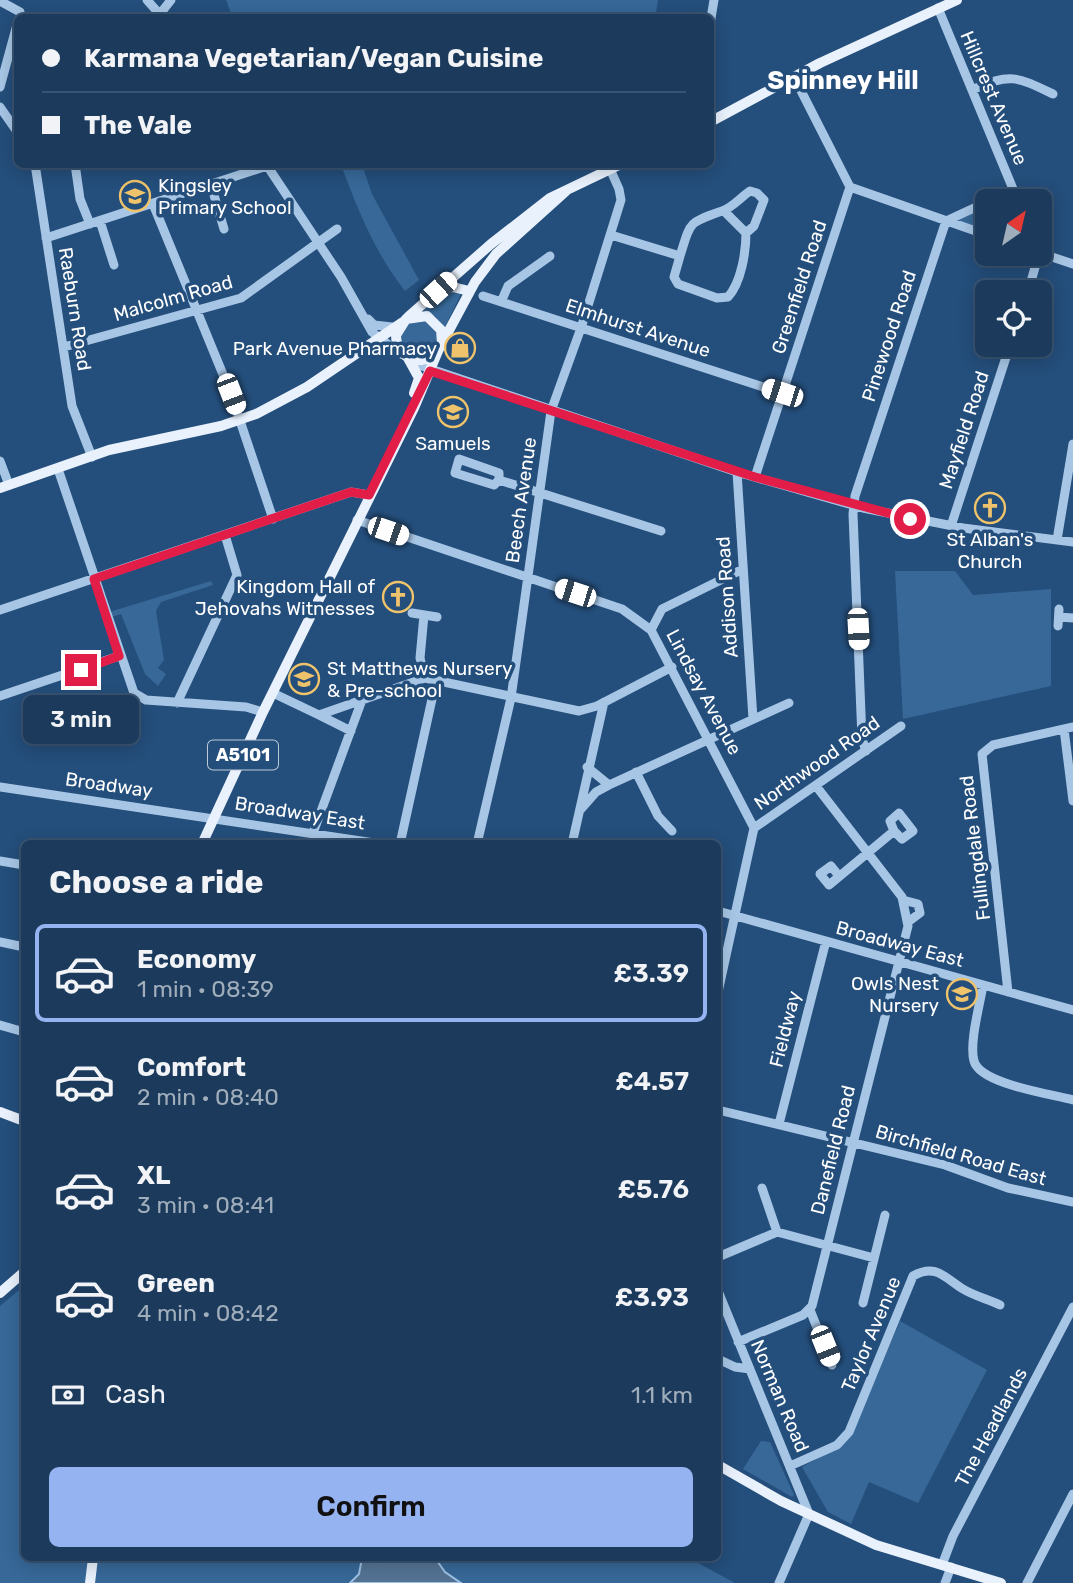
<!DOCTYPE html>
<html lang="en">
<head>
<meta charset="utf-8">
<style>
	body { margin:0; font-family:Rubik,sans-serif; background:#244162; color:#f1f3f6; height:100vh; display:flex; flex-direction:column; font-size:26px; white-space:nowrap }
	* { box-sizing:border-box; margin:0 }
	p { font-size:23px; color:#a0adbb }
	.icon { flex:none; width:38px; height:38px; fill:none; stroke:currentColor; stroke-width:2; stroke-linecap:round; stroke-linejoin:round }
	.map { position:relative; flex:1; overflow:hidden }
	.side { position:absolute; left:21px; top:840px; width:700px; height:721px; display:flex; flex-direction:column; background:#1b3a5c; border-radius:10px; box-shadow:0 4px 18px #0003,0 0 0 2px #395472 }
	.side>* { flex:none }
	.banner { position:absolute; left:14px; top:14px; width:700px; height:154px; border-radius:10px; box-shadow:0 4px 18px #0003,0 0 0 2px #395472; display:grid; align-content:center; height:154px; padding:0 28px; background:#1b3a5c }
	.needle { width:46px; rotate:34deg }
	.buttons { position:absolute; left:975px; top:189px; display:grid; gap:14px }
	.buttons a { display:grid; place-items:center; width:77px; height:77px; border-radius:10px; background:#1b3a5c; box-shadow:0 4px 18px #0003,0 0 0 2px #395472; font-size:35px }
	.end { position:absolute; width:32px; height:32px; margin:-16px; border:9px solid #e11d48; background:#fff; box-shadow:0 0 0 4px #fff }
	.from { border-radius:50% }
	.bubble { position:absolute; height:49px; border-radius:10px; background:#1b3a5c; box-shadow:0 4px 18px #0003,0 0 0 2px #395472; font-size:23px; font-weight:600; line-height:49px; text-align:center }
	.car { position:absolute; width:21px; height:42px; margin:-21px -10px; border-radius:9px; box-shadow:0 0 5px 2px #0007; background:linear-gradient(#fff 24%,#345 0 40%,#fff 0 76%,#345 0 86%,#fff 0) }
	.banner b { display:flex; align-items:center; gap:24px; height:66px; font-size:26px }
	.banner b+b { border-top:2px solid #395472 }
	.banner i { width:18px; height:18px; background:#f1f3f6 }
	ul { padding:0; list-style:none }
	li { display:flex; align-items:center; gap:21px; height:98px; margin:0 14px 10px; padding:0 14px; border:4px solid transparent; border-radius:10px }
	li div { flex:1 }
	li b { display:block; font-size:26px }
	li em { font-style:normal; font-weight:600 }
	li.selected { border-color:#95b2f1 }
	li>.icon { width:63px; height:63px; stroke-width:1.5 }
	h2 { padding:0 28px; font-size:32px; line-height:84px }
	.pay { display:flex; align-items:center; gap:18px; height:77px; padding:0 28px; font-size:26px }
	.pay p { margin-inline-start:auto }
	.cta { display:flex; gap:14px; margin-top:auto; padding:14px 28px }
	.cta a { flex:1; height:80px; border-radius:10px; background:#95b2f1; color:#111; font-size:28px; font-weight:600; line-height:80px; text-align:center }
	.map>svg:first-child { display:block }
	.green { fill:#376898 }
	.water { fill:#547393; stroke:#9cc1e5; stroke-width:2 }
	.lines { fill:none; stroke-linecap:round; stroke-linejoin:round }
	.minor { stroke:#a7c6e5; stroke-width:9 }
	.major { stroke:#e8f1fc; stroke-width:10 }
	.route { stroke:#e11d48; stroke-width:9 }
	.labels { text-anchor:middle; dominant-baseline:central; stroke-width:7; stroke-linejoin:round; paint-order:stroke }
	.shield { fill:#244e7b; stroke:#bdcad7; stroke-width:2 }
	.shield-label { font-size:18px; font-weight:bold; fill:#fff }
	.street-label { font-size:19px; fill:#fff; stroke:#244e7b }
	.poi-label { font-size:19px; fill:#fff; stroke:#244e7b; text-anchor:end }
	.district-label { font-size:26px; font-weight:bold; fill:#fff; stroke:#244e7b }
</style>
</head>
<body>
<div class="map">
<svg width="1073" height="1583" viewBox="0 0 1073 1583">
	<rect width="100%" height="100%" fill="#244e7b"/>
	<!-- green -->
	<path class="green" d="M226,0H658L655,18H233Z
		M341,165H362L372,194L419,280L405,291C375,253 358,210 341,165Z
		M987,202V235L946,221Z
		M450,290L462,292L444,329L435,316L422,309Z
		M401 338a18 18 0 1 1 36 0a18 18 0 1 1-36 0Z
		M895,571H955L973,595L1051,589V686L903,719Z
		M211,581L213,585L161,602L156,611L164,660L158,668L166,674L158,686L145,674L121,614L108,618L106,613Z
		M24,1286V1558H689L735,1583H0V1306Z
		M900,1321L987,1370L918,1503L869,1482L851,1524L828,1512L802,1467L835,1449L856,1424Z
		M761,1441L770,1442L794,1495L792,1497L743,1469Z"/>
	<!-- water -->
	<path class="water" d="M362,1558L382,1562L384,1558H435L445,1572L461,1583H350L359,1574Z"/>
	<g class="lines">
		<!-- minor -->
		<path class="minor" d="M147,0L163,18
			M0,1L20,12
			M938,8L1018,201
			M160,14L171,0
			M710,24L714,0
			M794,77L850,187L987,235
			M0,87L18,21
			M972,90C1010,73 1016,76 1053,94
			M0,107L18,133
			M35,164L72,406L92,457
			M75,164L80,199L90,224
			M266,164L341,277L372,332L393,348
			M211,185L224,229
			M989,201L1013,191
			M153,204L231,394L273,519
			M724,211L746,233
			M100,221L114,265
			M611,235L680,256C691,221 688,223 722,211C732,208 741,197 750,191L757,193L764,200L754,226L746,233C746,252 741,283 728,297L717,298L678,284L674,277L680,256
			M46,238L273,164
			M1040,253L1073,264
			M1028,292L1040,250
			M483,296L782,393
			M501,302L508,286L550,256
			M368,319L374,325L392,327
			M64,347L241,298L337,229
			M413,363L737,472L863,508L963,528L1073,542
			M0,461L9,485
			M58,469L134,693L146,700L246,707L263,712
			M737,472L753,719
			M755,477L850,187
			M499,480V473L459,459L455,473L494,485L499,480L661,531
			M357,520L622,609L651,630L754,828L718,992
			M951,526L1010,345
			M1057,540L1073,444
			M0,610L351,492L369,495
			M412,613L437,617
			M424,615L420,658L425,678
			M1059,617L1073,618
			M1058,626L1059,609
			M651,630L662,609L743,569
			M275,694L319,715L425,678L579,711L597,706L672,667
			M0,696L119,656
			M177,703L237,575L225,535
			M319,715L351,731
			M102,727L122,720L137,696
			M1064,729L1073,801
			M866,751L862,739L853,514L855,496L946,221L987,202
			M587,767L609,785
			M636,772L658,816L672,831
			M0,787L381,844
			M581,809L596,792L609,785L789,703
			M754,828L901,726
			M313,833L362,700
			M400,844L436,681
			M477,844L511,698L551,411L581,328L621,200L619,189L610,169
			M572,844L604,702
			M0,861L24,865
			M839,876L831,866L820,874L829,885L894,831L890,821L899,813L913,831L902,839L894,831
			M903,900L918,904L920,913L908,922
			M718,911L1073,1010
			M0,942L24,947
			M983,985C980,1004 969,1043 974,1061C980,1084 1051,1094 1073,1100
			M1008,992L982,754L993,745L1073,727
			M0,1025L24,1032
			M718,1110L945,1165L1008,1188L1073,1202
			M779,1124L826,941
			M762,1188L777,1232
			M718,1257L777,1232L874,1258
			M718,1291L809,1514L779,1583
			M863,1303L885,1215
			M810,1310L832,1365
			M738,1342L803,1315L812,1306L908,926L902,897L816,786
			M718,1359L735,1367L750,1369
			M790,1466L837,1445L849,1432L913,1276C936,1263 945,1278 963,1289C974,1296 988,1299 1000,1305
			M942,1565L953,1536L1073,1307
			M945,1583L951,1567
			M1027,1583L1073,1494"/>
		<!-- major -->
		<path class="major" d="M710,122L820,63L957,0
			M441,289L453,287L469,291
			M408,317L491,244L550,198L621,164
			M442,344L441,330L427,316L406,319L396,335C396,359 422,369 438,351L475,282L496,254L566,191
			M362,350L379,347L403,354
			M408,358L419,378L414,393
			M0,488L109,450L221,426L256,414L307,387L403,322
			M202,844L263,712L414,408L438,351
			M0,1112L24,1121
			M0,1293L24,1272
			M718,1465L781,1501L876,1545L1001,1583
			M90,1583L93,1558"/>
	</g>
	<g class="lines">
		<!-- route -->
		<path class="route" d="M81,670L119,656L94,579L351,492L369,495L430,371L755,477L910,519"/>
	</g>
	<!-- icons -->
	<defs>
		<g id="school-ring" transform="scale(1.575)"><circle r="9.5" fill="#244e7b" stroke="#efc36b" stroke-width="1.5"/><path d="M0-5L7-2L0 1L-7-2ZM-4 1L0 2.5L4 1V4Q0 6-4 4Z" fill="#efc36b"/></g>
		<g id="shop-ring" transform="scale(1.575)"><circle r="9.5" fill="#244e7b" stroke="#efc36b" stroke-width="1.5"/><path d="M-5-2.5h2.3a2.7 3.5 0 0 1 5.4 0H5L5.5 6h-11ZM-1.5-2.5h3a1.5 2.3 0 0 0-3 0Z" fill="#efc36b"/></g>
		<g id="church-ring" transform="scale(1.575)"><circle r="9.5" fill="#244e7b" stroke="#efc36b" stroke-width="1.5"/><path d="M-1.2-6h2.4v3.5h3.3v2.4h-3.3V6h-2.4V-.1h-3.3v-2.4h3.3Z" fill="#efc36b"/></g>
	</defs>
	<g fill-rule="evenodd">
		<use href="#school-ring" x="135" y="196"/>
		<use href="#shop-ring" x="460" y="348"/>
		<use href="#school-ring" x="453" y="412"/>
		<use href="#church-ring" x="990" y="508"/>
		<use href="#church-ring" x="398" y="597"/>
		<use href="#school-ring" x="304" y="679"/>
		<use href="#school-ring" x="962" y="994"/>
	</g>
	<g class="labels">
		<!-- shield labels -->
		<rect class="shield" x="208" y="740.5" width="70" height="29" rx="5"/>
		<g class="shield-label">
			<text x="243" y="755">A5101</text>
		</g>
		<!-- street labels -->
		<g class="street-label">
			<text transform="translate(994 98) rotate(67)">Hillcrest Avenue</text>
			<text transform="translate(799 287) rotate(-72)">Greenfield Road</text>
			<text transform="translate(173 298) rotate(-16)">Malcolm Road</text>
			<text transform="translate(75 309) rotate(81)">Raeburn Road</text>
			<text transform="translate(638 328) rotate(18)">Elmhurst Avenue</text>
			<text transform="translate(889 336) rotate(-72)">Pinewood Road</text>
			<text transform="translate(964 430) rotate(-72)">Mayfield Road</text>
			<text transform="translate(521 500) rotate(-82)">Beech Avenue</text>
			<text transform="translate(727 597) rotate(-94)">Addison Road</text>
			<text transform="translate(704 692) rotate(62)">Lindsay Avenue</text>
			<text transform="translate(817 763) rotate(-35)">Northwood Road</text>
			<text transform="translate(109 785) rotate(8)">Broadway</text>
			<text transform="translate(300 813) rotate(9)">Broadway East</text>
			<text transform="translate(975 848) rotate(-97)">Fullingdale Road</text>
			<text transform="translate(900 944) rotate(15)">Broadway East</text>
			<text transform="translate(785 1029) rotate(-76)">Fieldway</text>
			<text transform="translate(833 1150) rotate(-76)">Danefield Road</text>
			<text transform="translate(961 1155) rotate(16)">Birchfield Road East</text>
			<text transform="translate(871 1334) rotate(-67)">Taylor Avenue</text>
			<text transform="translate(780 1396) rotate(67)">Norman Road</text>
			<text transform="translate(991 1427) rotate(-62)">The Headlands</text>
		</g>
		<!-- poi labels -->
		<g class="poi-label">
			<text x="158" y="185" text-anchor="start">Kingsley<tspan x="158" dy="22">Primary School</tspan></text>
			<text x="437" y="348">Park Avenue Pharmacy</text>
			<text x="453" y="443" text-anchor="middle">Samuels</text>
			<text x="990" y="539" text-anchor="middle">St Alban's<tspan x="990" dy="22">Church</tspan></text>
			<text x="375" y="586">Kingdom Hall of<tspan x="375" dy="22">Jehovahs Witnesses</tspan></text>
			<text x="327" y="668" text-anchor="start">St Matthews Nursery<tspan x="327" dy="22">&amp; Pre-school</tspan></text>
			<text x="939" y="983">Owls Nest<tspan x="939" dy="22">Nursery</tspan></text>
		</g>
		<!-- district labels -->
		<g class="district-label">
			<text x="843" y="80">Spinney Hill</text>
		</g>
	</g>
</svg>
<div class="buttons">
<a><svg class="needle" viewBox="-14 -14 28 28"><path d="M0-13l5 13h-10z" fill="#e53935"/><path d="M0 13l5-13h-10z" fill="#a0adbb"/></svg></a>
<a><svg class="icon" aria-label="locate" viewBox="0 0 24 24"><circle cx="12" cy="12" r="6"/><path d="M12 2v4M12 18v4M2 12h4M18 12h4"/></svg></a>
</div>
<i class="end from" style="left:910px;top:519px"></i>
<i class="end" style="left:81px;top:670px"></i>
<div class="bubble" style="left:23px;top:695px;width:116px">3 min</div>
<i class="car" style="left:438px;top:290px;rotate:48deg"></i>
<i class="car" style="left:782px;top:393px;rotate:288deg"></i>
<i class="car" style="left:231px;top:394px;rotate:159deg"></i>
<i class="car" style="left:388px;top:531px;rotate:109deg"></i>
<i class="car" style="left:575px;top:593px;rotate:288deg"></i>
<i class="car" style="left:858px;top:629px;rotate:177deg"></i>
<i class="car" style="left:825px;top:1346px;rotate:158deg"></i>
<div class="banner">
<b><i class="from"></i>Karmana Vegetarian/Vegan Cuisine</b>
<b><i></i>The Vale</b>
</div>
<section class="side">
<h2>Choose a ride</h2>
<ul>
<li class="selected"><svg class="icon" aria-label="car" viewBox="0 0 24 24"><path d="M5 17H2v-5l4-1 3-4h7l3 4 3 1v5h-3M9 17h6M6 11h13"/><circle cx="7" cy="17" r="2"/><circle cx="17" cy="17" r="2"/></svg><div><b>Economy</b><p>1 min · 08:39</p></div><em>£3.39</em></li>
<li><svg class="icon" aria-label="car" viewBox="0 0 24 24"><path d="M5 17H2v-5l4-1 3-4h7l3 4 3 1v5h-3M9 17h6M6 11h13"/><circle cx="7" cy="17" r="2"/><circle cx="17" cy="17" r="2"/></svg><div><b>Comfort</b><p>2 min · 08:40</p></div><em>£4.57</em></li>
<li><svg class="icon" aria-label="car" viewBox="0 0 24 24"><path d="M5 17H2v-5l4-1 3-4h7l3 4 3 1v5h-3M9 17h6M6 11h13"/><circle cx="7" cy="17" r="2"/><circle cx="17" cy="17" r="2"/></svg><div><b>XL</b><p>3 min · 08:41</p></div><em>£5.76</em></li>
<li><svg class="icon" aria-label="car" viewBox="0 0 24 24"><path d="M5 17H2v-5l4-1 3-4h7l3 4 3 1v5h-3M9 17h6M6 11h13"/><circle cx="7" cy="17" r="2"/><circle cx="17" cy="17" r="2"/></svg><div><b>Green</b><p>4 min · 08:42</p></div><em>£3.93</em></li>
</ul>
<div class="pay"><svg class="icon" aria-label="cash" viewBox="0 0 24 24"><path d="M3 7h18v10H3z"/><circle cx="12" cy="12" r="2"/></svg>Cash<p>1.1 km</p></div>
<div class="cta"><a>Confirm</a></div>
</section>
</div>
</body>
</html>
